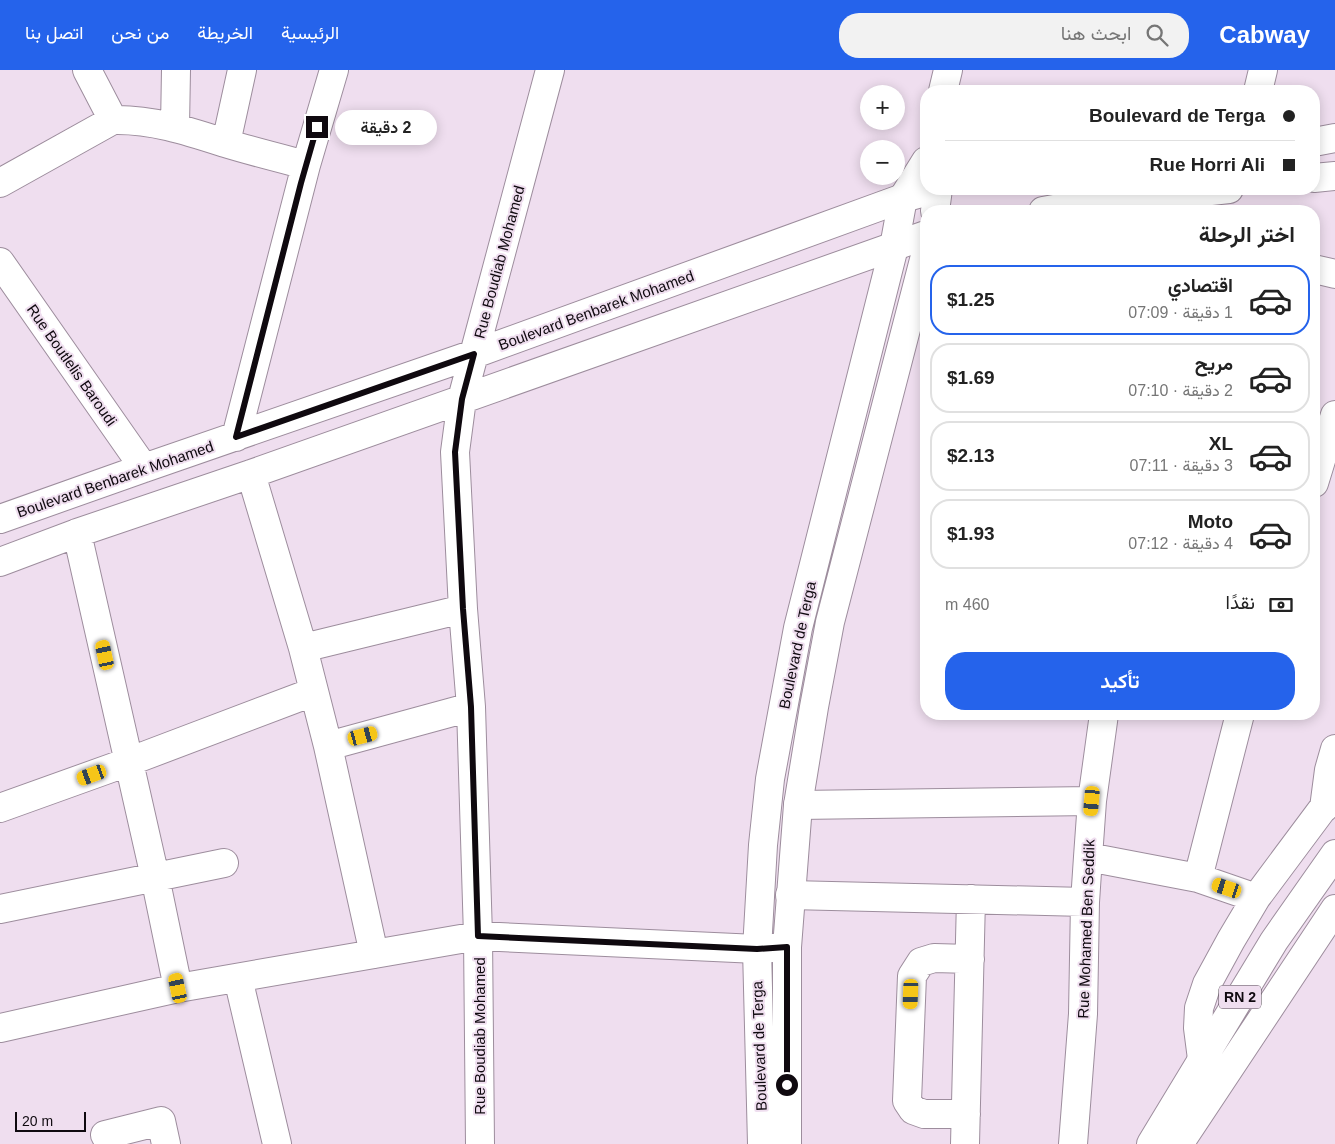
<!DOCTYPE html>
<html lang="ar">
<head>
<meta charset="utf-8">
<style>
	body { margin:0; font-family:Arial,Vazirmatn,sans-serif; background:#f2f2f2; color:#222; direction:rtl; height:100vh; display:flex; flex-direction:column; font-size:19px; white-space:nowrap }
	* { box-sizing:border-box; margin:0 }
	p { font-size:16px; color:#767676 }
	.icon { flex:none; width:28px; height:28px; fill:none; stroke:currentColor; stroke-width:2; stroke-linecap:round; stroke-linejoin:round }
	.map { position:relative; flex:1; overflow:hidden; direction:ltr }
	.details { position:absolute; left:920px; top:135px; width:400px; height:515px; display:flex; flex-direction:column; background:#fff; border-radius:20px; box-shadow:0 2px 12px #0003; direction:rtl }
	.details>* { flex:none }
	.banner { position:absolute; left:920px; top:15px; width:400px; height:110px; border-radius:20px; box-shadow:0 2px 12px #0003; direction:rtl; display:grid; align-content:center; height:110px; padding:0 25px; background:#fff }
	.tools { position:absolute; left:860px; top:15px; display:grid; gap:10px }
	.tools a { display:grid; place-items:center; width:45px; height:45px; border-radius:50%; background:#fff; box-shadow:0 2px 12px #0003; font-size:25px }
	.scale { position:absolute; left:15px; bottom:12px; width:71px; box-sizing:border-box; padding-left:5px; border:2px solid #0f090f; border-top:0; font-size:14px; line-height:18px; white-space:nowrap; color:#0f090f; -webkit-text-stroke:4px #efdeef; paint-order:stroke }
	.end { position:absolute; width:22px; height:22px; margin:-11px; border:6px solid #0f090f; background:#fff; box-shadow:0 0 0 2px #fff }
	.from { border-radius:50% }
	.bubble { position:absolute; height:35px; border-radius:18px; background:#fff; box-shadow:0 2px 12px #0003; font-size:16px; font-weight:600; line-height:35px; text-align:center; direction:rtl }
	.car { position:absolute; width:15px; height:30px; margin:-15px -8px; border-radius:6px; box-shadow:0 0 4px 1px #0007; background:linear-gradient(#f5c518 24%,#345 0 40%,#f5c518 0 76%,#345 0 86%,#f5c518 0) }
	.banner b { display:flex; align-items:center; gap:18px; height:48px; font-size:19px }
	.banner b+b { border-top:1px solid #e0e0e0 }
	.banner i { width:12px; height:12px; background:#222 }
	ul { padding:0; list-style:none }
	li { display:flex; align-items:center; gap:15px; height:70px; margin:0 10px 8px; padding:0 15px; border:2px solid #e0e0e0; border-radius:20px }
	li div { flex:1 }
	li b { display:block; font-size:19px }
	li em { font-style:normal; font-weight:600 }
	li.current { border-color:#2563eb }
	li>.icon { width:45px; height:45px; stroke-width:1.5 }
	h2 { padding:0 25px; font-size:22px; line-height:60px }
	.pay { display:flex; align-items:center; gap:12px; height:55px; padding:0 25px; font-size:19px }
	.pay p { margin-inline-start:auto }
	.cta { display:flex; gap:10px; margin-top:auto; padding:10px 25px }
	.cta a { flex:1; height:58px; border-radius:20px; background:#2563eb; color:#fff; font-size:20px; font-weight:600; line-height:58px; text-align:center }
	header { display:flex; align-items:center; gap:30px; box-sizing:border-box; height:70px; padding:0 25px; background:#2563eb; color:#fff }
	header strong { font-size:24px }
	nav { display:flex; gap:28px; margin-inline-start:auto; font-size:18px }
	.search { width:350px; height:45px; background:#f2f2f2; display:flex; align-items:center; gap:12px; box-sizing:border-box; padding:0 18px; border-radius:20px; color:#767676; font-size:19px }
	.map>svg:first-child { display:block }
	.lines { fill:none; stroke-linecap:round; stroke-linejoin:round }
	.minor-casing { stroke:#9d8d9d; stroke-width:30 }
	.major-casing { stroke:#9d8d9d; stroke-width:30 }
	.minor { stroke:#fff; stroke-width:28 }
	.major { stroke:#fff; stroke-width:28 }
	.route { stroke:#0f090f; stroke-width:6 }
	.labels { text-anchor:middle; dominant-baseline:central; stroke-width:4; stroke-linejoin:round; paint-order:stroke }
	.shield { fill:#efdeef; stroke:#524952; stroke-width:1 }
	.shield-label { font-size:14px; font-weight:bold; fill:#0f090f }
	.street-label { font-size:15px; fill:#0f090f; stroke:#efdeef }
</style>
</head>
<body>
<header>
<strong>Cabway</strong>
<div class="search"><svg class="icon" aria-label="search" viewBox="0 0 24 24"><circle cx="10" cy="10" r="6"/><path d="M15 15l6 6"/></svg>ابحث هنا</div>
<nav><a>الرئيسية</a><a>الخريطة</a><a>من نحن</a><a>اتصل بنا</a></nav>
</header>
<div class="map">
<svg width="1335" height="1074" viewBox="0 0 1335 1074">
	<rect width="100%" height="100%" fill="#efdeef"/>
	<g class="lines">
		<!-- minor casing -->
		<g class="minor-casing">
			<path id="minor" d="M87,0L113,50
				M1258,21L1263,0
				M175,57L176,0
				M1314,72L1335,68
				M226,73L242,0
				M1314,108L1335,106
				M0,113L113,50C152,49 188,61 225,73C251,81 279,88 306,95
				M1043,141L1065,137L1229,119
				M0,192L144,398
				M1314,199L1335,204
				M236,367L306,95L334,0
				M251,404L303,578L328,676L374,884
				M1314,413L1335,345
				M0,449L144,398L474,284L903,128L925,122
				M77,463L155,807L178,918
				M0,492L77,463L251,404L926,165
				M303,578L463,539
				M328,676L471,637
				M798,735L1092,731
				M0,738L128,692L313,622
				M1324,738L1329,700L1335,679
				M1088,787L1198,808L1256,828
				M1198,808L1240,644
				M790,825L1085,832
				M0,839L224,793
				M238,908L277,1074
				M0,958L178,918L478,866L757,879L787,877
				M1202,989L1198,958L1199,938L1207,914L1231,870L1256,828L1335,722
				M966,1044H924L913,1040L907,1031L912,906L921,892L934,888L970,889
				M111,1074L105,1065L161,1051L166,1074
				M480,1074L478,866L471,637L463,539L455,382L462,329L550,0
				M965,1074L971,829
				M1073,1074L1083,944L1085,832L1088,787L1092,731L1104,644"/>
		</g>
		<!-- major casing -->
		<g class="major-casing">
			<path id="major" d="M943,21L948,0
				M935,141L938,119
				M762,1074L757,879L763,775L770,709L798,558L894,177L903,128L926,91
				M787,1074V877L798,735L814,637L830,552L926,182
				M1151,1074L1274,871L1335,784
				M1179,1074L1335,839"/>
		</g>
		<!-- minor -->
		<use href="#minor" class="minor"/>
		<!-- major -->
		<use href="#major" class="major"/>
	</g>
	<g class="lines">
		<!-- route -->
		<path class="route" d="M317,57L301,113L236,367L474,284L462,329L455,382L463,539L471,637L478,866L757,879L787,877V1015"/>
	</g>
	<g class="labels">
		<!-- shield labels -->
		<rect class="shield" x="1219" y="915.5" width="42" height="23" rx="4"/>
		<g class="shield-label">
			<text x="1240" y="927">RN 2</text>
		</g>
		<!-- street labels -->
		<g class="street-label">
			<text transform="translate(499 192) rotate(-75)">Rue Boudiab Mohamed</text>
			<text transform="translate(596 240) rotate(-20)">Boulevard Benbarek Mohamed</text>
			<text transform="translate(72 295) rotate(55)">Rue Boutlelis Baroudi</text>
			<text transform="translate(115 409) rotate(-19)">Boulevard Benbarek Mohamed</text>
			<text transform="translate(797 575) rotate(-78)">Boulevard de Terga</text>
			<text transform="translate(1086 859) rotate(-88)">Rue Mohamed Ben Seddik</text>
			<text transform="translate(479 966) rotate(-90)">Rue Boudiab Mohamed</text>
			<text transform="translate(759 976) rotate(-92)">Boulevard de Terga</text>
		</g>
	</g>
</svg>
<div class="tools">
<a>+</a>
<a>−</a>
</div>
<div class="scale">20 m</div>
<i class="end from" style="left:787px;top:1015px"></i>
<i class="end" style="left:317px;top:57px"></i>
<div class="bubble" style="left:335px;top:40px;width:102px">2 دقيقة</div>
<i class="car" style="left:105px;top:585px;rotate:348deg"></i>
<i class="car" style="left:363px;top:666px;rotate:75deg"></i>
<i class="car" style="left:92px;top:705px;rotate:250deg"></i>
<i class="car" style="left:1092px;top:731px;rotate:185deg"></i>
<i class="car" style="left:1227px;top:818px;rotate:288deg"></i>
<i class="car" style="left:178px;top:918px;rotate:348deg"></i>
<i class="car" style="left:911px;top:924px;rotate:182deg"></i>
<div class="banner">
<b><i class="from"></i>Boulevard de Terga</b>
<b><i></i>Rue Horri Ali</b>
</div>
<section class="details">
<h2>اختر الرحلة</h2>
<ul>
<li class="current"><svg class="icon" aria-label="car" viewBox="0 0 24 24"><path d="M5 17H2v-5l4-1 3-4h7l3 4 3 1v5h-3M9 17h6M6 11h13"/><circle cx="7" cy="17" r="2"/><circle cx="17" cy="17" r="2"/></svg><div><b>اقتصادي</b><p>1 دقيقة · 07:09</p></div><em>$1.25</em></li>
<li><svg class="icon" aria-label="car" viewBox="0 0 24 24"><path d="M5 17H2v-5l4-1 3-4h7l3 4 3 1v5h-3M9 17h6M6 11h13"/><circle cx="7" cy="17" r="2"/><circle cx="17" cy="17" r="2"/></svg><div><b>مريح</b><p>2 دقيقة · 07:10</p></div><em>$1.69</em></li>
<li><svg class="icon" aria-label="car" viewBox="0 0 24 24"><path d="M5 17H2v-5l4-1 3-4h7l3 4 3 1v5h-3M9 17h6M6 11h13"/><circle cx="7" cy="17" r="2"/><circle cx="17" cy="17" r="2"/></svg><div><b>XL</b><p>3 دقيقة · 07:11</p></div><em>$2.13</em></li>
<li><svg class="icon" aria-label="car" viewBox="0 0 24 24"><path d="M5 17H2v-5l4-1 3-4h7l3 4 3 1v5h-3M9 17h6M6 11h13"/><circle cx="7" cy="17" r="2"/><circle cx="17" cy="17" r="2"/></svg><div><b>Moto</b><p>4 دقيقة · 07:12</p></div><em>$1.93</em></li>
</ul>
<div class="pay"><svg class="icon" aria-label="cash" viewBox="0 0 24 24"><path d="M3 7h18v10H3z"/><circle cx="12" cy="12" r="2"/></svg>نقدًا<p>460 m</p></div>
<div class="cta"><a>تأكيد</a></div>
</section>
</div>
</body>
</html>
